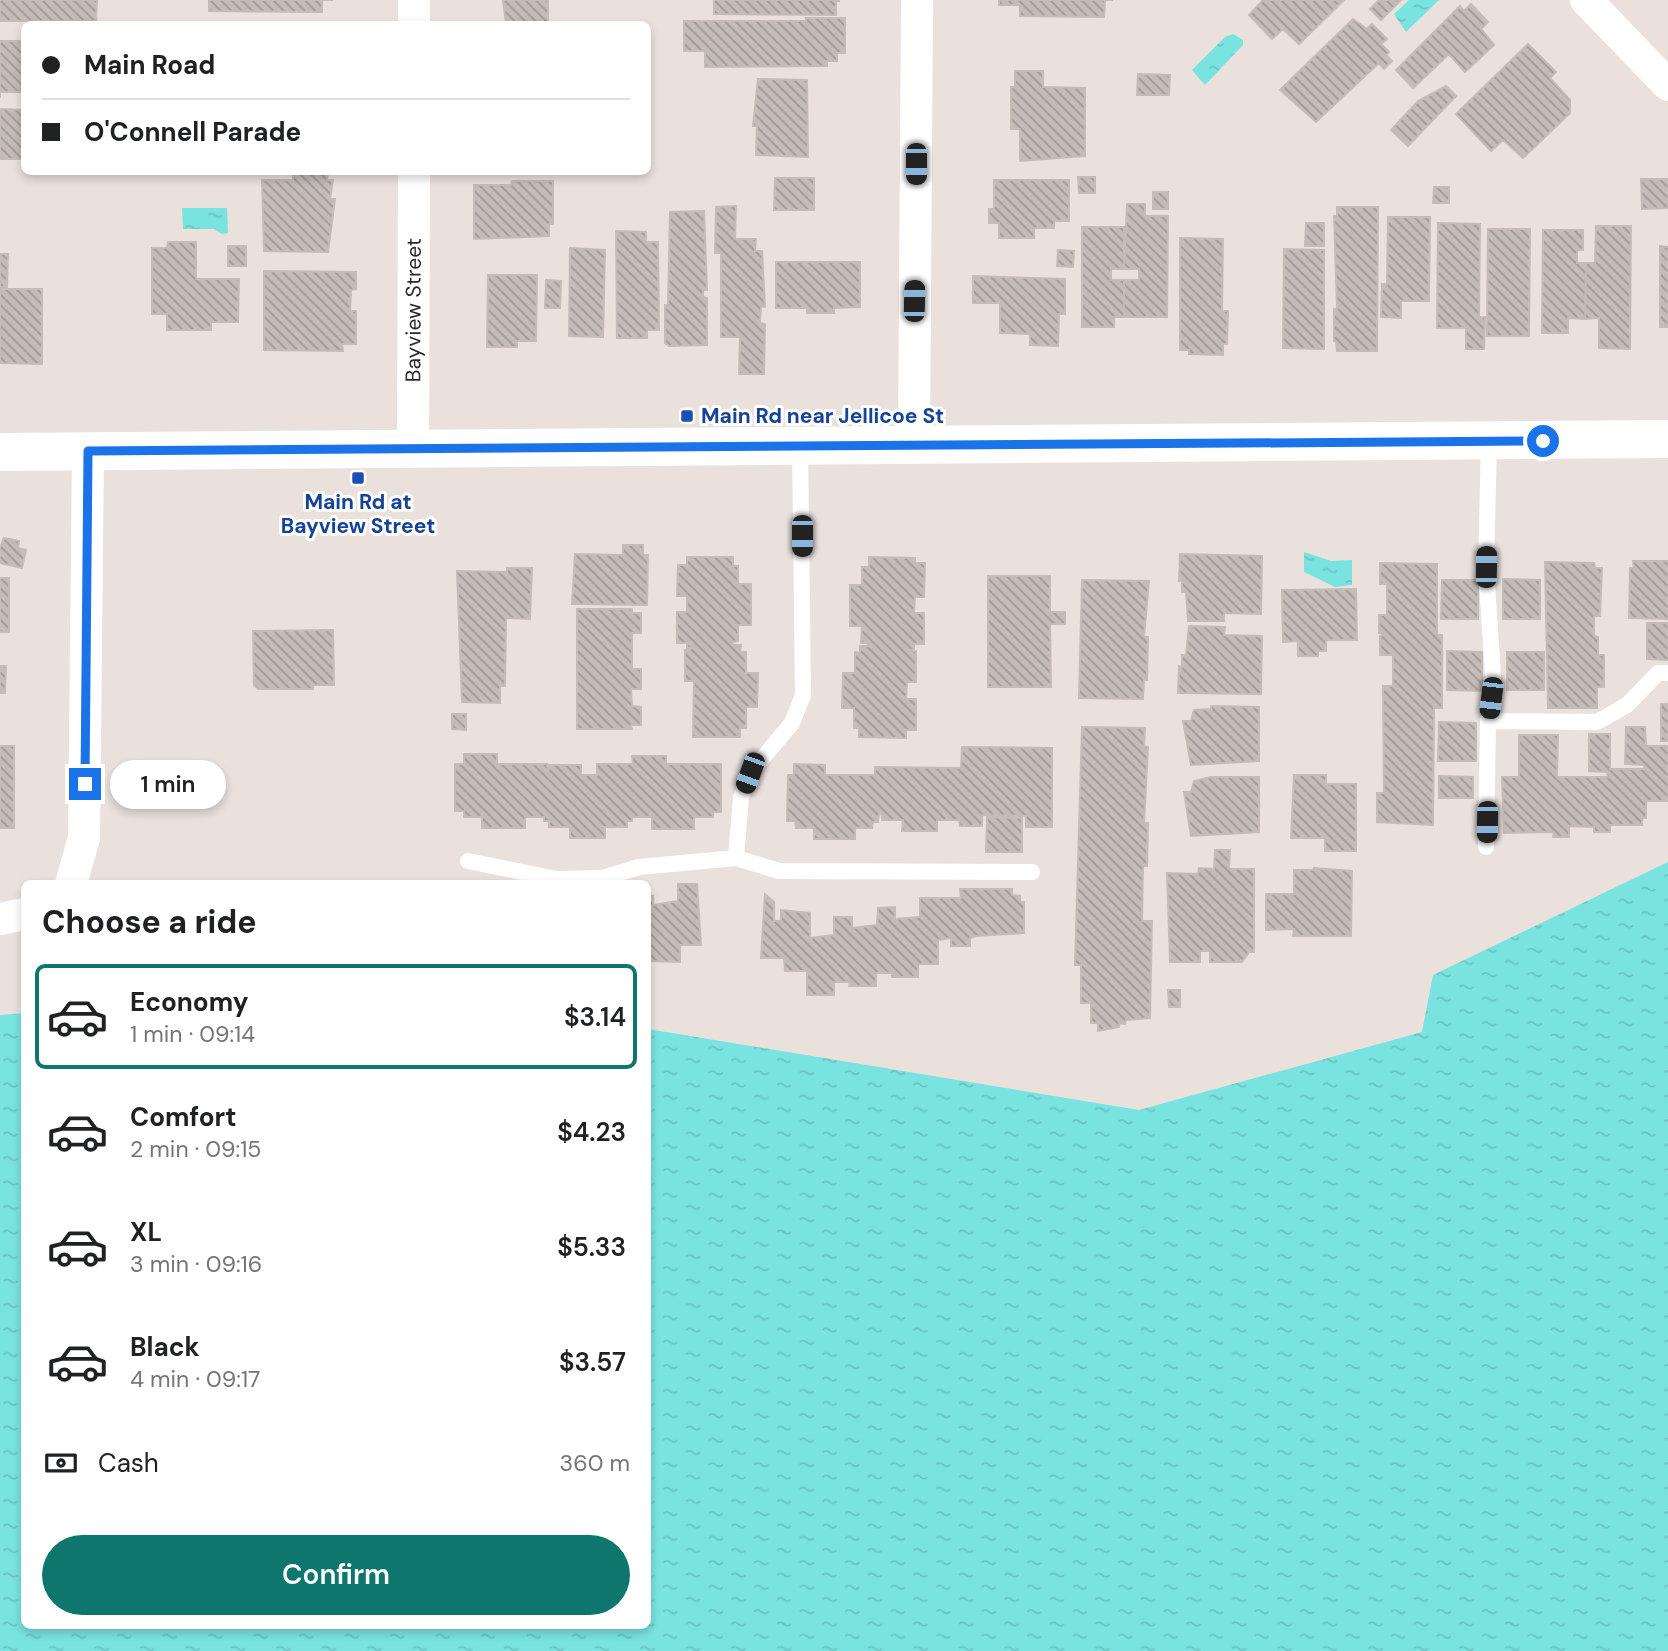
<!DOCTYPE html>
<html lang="en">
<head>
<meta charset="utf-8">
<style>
	body { margin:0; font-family:"DM Sans",sans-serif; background:#f6f6f6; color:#202124; height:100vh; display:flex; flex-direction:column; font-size:26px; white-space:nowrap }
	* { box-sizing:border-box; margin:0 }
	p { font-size:23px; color:#757577 }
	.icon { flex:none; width:38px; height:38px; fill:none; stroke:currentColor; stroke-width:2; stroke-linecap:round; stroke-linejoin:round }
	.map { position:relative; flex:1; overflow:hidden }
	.drawer { position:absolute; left:21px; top:880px; width:630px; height:749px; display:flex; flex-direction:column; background:#fff; border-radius:10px; box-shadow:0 4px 10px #0003 }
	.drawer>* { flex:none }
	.guide { position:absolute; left:21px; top:21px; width:630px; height:154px; border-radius:10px; box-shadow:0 4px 10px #0003; display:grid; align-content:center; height:154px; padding:0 21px; background:#fff }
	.end { position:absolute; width:32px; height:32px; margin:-16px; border:9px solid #1a73e8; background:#fff; box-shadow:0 0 0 4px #fff }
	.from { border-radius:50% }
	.bubble { position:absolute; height:49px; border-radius:24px; background:#fff; box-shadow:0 4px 10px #0003; font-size:23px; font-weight:600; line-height:49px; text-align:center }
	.car { position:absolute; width:21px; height:42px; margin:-21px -10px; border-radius:9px; box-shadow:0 0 5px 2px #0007; background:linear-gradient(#222 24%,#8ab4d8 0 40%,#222 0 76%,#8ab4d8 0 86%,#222 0) }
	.guide b { display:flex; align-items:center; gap:24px; height:66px; font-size:26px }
	.guide b+b { border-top:2px solid #e0e0e0 }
	.guide i { width:18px; height:18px; background:#202124 }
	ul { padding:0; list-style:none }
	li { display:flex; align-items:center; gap:21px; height:105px; margin:0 14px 10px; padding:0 7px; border:4px solid transparent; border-radius:10px }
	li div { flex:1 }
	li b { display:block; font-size:26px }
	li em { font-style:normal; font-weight:600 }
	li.selected { border-color:#0f766e }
	li>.icon { width:63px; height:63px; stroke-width:1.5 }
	h2 { padding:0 21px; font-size:32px; line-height:84px }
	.pay { display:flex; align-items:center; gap:18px; height:77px; padding:0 21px; font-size:26px }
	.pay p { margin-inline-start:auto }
	.primary-button { display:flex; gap:14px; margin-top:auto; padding:14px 21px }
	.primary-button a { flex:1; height:80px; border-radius:42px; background:#0f766e; color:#fff; font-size:28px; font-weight:600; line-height:80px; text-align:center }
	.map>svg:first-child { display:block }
	.water { fill:url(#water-ripples) }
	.building { fill:url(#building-back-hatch); stroke:#c6bcb7; stroke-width:2 }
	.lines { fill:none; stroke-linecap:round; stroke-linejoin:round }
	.lane { stroke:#fff; stroke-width:16 }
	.street { stroke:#fff; stroke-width:32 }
	.secondary { stroke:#fff; stroke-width:38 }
	.route { stroke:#1a73e8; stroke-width:9 }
	.transit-dot { fill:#1a4fb4; stroke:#fff; stroke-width:2.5 }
	.labels { text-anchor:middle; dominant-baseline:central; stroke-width:6; stroke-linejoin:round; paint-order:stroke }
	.street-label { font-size:21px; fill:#2a2a2a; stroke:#fff }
	.transit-label { font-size:21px; font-weight:bold; fill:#164399; stroke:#fff; text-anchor:start }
</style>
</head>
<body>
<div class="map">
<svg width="1668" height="1651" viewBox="0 0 1668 1651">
	<defs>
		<pattern id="water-ripples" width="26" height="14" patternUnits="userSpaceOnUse" patternTransform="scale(1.75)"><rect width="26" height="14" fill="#79e3e0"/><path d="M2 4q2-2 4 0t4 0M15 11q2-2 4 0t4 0" fill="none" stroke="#69c3c0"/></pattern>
		<pattern id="building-back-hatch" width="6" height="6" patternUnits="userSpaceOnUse" patternTransform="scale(1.75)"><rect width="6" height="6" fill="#c3bcb8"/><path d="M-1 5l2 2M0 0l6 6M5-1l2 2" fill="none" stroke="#9f9996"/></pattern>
	</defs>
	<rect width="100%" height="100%" fill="#eae1dd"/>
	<!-- water -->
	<path class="water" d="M1409,0H1439L1406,32L1394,14Z
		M1233,34L1243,40V45L1205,85L1192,70L1225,37Z
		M182,208H227L228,233L222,234L214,229H183Z
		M1304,552L1331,561L1352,560V585L1335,587L1304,572Z
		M1668,862V1651H0V1015L24,1013V1626H648V1029L1139,1110L1422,1032L1433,975Z"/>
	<!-- building -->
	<path class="building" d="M0,0H97L96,21H0Z
		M209,0H333H322V12L209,11Z
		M503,0H548V24H506Z
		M714,0H839V1H836V15L714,14Z
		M999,0H1113H1105L1104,17L1020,16V5H999Z
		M1263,0H1344L1299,44L1283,29L1272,39L1249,15Z
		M1379,0H1401L1381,20L1370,9Z
		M1471,4L1488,22L1481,29L1494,45L1465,72L1449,54L1413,88L1396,70L1460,6L1464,11Z
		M806,18H845V53H837V61H827V66L705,67V51H684V21H806Z
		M1353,19L1367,29L1372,24L1387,39L1381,44L1389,52L1386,55L1392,61L1384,69L1379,63L1316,122L1280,90Z
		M0,41H24V92H0V98Z
		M1528,44L1556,72L1550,78L1570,100V113L1523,158L1503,140L1491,151L1456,114Z
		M1015,71H1043V87L1085,88V156L1020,161V129H1011V87H1015Z
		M1138,74L1170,75L1169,95H1137Z
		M758,79L807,80L808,157L756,155L757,126H753Z
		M1446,86L1456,96L1408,146L1391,130L1418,101Z
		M0,109L24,110V159H0Z
		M293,173H328L327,180H333L330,199H335L328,252L264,251L262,180H293Z
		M1078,177H1095V193H1079Z
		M775,178H814V210H774Z
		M1641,179H1668V208L1642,209Z
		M994,180H1069V221H1054V228H1034V238H999V223H989V209H994Z
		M512,181H553V224H549V236L474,239V185H511Z
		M1434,187H1449V203H1433Z
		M1153,192H1168V209H1153Z
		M1127,204H1145V216H1168L1167,317H1124V280H1139V269H1124Z
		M736,206L735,239H756L755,251H762L765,307L761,306L760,323L765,324L764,374H739L740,337H721V253H715L716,207Z
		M1337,207H1378L1377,351H1337L1336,341H1334V309H1337L1334,216H1337Z
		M704,211L707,290H703V297L707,298V345L669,346L665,343V305H668L670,212Z
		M1388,217H1430L1429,301H1401V318L1381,317L1382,284H1387Z
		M1306,223H1324V246H1305Z
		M1438,223L1480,224L1479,317H1485L1484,349H1466V328H1437Z
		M1596,226H1631L1630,349L1599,348V318L1585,319L1586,263H1595Z
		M1082,227H1124V269H1111V280H1124V317H1114V327H1082Z
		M1488,229H1530L1529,336H1487Z
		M1543,230H1583V250H1577V263H1586L1585,319L1568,318V333H1542Z
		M616,231L646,232V242H658L659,330H647V338H617Z
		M1180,238L1223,239L1222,311H1228L1227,344H1223V355L1189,354V350H1180Z
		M168,242H196V279H239L238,322H211V330H167V314H152V248H167Z
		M228,246H246V266H228Z
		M1660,246L1668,247V327H1660Z
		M570,248L605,250L603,337L569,336Z
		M1284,249L1324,250V349L1283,348Z
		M1058,250L1074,251L1073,267L1057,266Z
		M0,254H8L7,287H0Z
		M776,262H860V307L834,308V313H807V308H776Z
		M264,271L356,272V289L351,290L350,311H356V344H342L343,351L264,350Z
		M488,275H537L536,341H517V347H487Z
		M973,276L1065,279V314H1059L1058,346L1030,345V334L1000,333V303H973Z
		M546,280L561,281L560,308H545Z
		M0,289H42V364L0,363Z
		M4,538L19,541L18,548L26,550L22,568L0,563V548Z
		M623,545H643V555H648L647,605L572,604L575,554L623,555Z
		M1180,554L1262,556L1261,614L1224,613V621H1188L1186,592H1182V581H1179Z
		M687,557H733V566H738V584H751V625H738V641L733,642L732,645H741L740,652H746V673H758L757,707H746V728H740V737H693L694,681H685V650L694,648H687V643H677V612H687V596H677L678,565H687Z
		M869,557L915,558V563H925L924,597H915L914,613H924V644H914V649L907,651H916V682H907L906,699H916V730H906V738L859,737V728H854V708H842L843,673H855V652L860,653V646H868V643H861L862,626H850V585H862V567H869Z
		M1633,561H1668V619L1629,618L1630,568H1634Z
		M1545,562L1594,563L1595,568H1602L1600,616H1594V636L1598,637V655H1604V687H1597V708H1548Z
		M1380,563L1437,564V635H1442V708H1434L1433,825L1377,822V793H1384L1383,686H1393V655H1380V636L1387,634L1379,633V615H1387V584H1380Z
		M507,568H532L530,619L506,618L505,686H500V703L462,702L457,571L507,572Z
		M988,576H1050V612H1065V624H1050L1051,687H988Z
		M0,578H9V632H0Z
		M1503,579L1540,580V619H1503Z
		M1082,580L1149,581L1144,637H1148L1147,680H1144L1143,699L1079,698Z
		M1442,580H1478V619H1441Z
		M1356,589L1357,640H1326V651H1318V656H1298V641L1283,642L1282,590Z
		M577,609H632V613H641V633H632V669H641V689H631L632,706L641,707V725H631L632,729H577Z
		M1647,623H1668V660L1647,659Z
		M1189,626L1225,627L1224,635L1262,636L1261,694L1178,693L1179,666L1182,667V655H1186Z
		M333,630L334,685H313V689H258L254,685L253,631Z
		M1447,651L1482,652V691L1447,690Z
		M1507,652H1544V690H1507Z
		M0,666H6L5,693H0Z
		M1661,704H1668V741H1661Z
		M1211,706L1259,707V761L1191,765L1183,721H1191L1194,710L1211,709Z
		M452,714H466V730L452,729Z
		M1439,722L1476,723V761H1438Z
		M1082,727L1145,728L1144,746L1148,747L1144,823H1148L1147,866H1143L1142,921H1152L1150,1018L1126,1020L1125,1024L1119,1023V1027L1098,1031V1023H1091V1003H1081V965H1075Z
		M1626,727H1645L1646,746H1668V801H1646V818H1642V825H1610V832H1594V827L1569,826V837H1553L1554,832L1504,833L1502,777H1519V735H1558L1557,777H1608L1607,772L1589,771V734H1610V769H1644V765L1625,764Z
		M0,746H14V828H0Z
		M962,747L1052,748V827H1026V816L982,815V826H960L958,814V820H937V831H902L903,820H882V814H879L878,822H873L872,828H855V839H814V828H796L795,821H787L788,775H794V764L825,765V775H875V767L961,768Z
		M464,754H497V764H547L548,775L549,765H581V775H597V764H633L632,756H666V764H721V812H713V817H694V829H652V817H632V821H627V827H605V838H570V827H549V821H544V817H525V828H482V817H464V811H455V764H464Z
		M1294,775H1326V784H1356V851H1325V838H1291Z
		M1439,776L1473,777V798H1439Z
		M1211,777H1259V832L1191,836L1184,792H1191L1194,781Z
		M987,817L1022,818V852H986Z
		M1215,850H1230L1229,869H1254V952H1249L1242,962H1210V951H1200V962H1170L1167,873L1198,874L1199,868L1214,869Z
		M1314,868L1352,871L1351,936H1293L1294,929L1266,930V894H1294V870H1313Z
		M678,884H697L701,945H680V962L648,961V896H653V905L678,901Z
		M960,889H1012V895L1020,896V902H1024V933L976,936L970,938V946H951V938L938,940V964H918V977H892V973H876V986H849L850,982H834V995H807V971H785L784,958H761L765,894L774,902V921H781V910L810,913V938L834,935V917H852V928L877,925L878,908L895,907V919L920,917V898H961Z
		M1168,990H1180V1007H1169Z"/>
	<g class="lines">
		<!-- lane -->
		<path class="lane" d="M1488,721L1597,722L1627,705L1658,673H1668
			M1486,847L1488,721L1493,676L1486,567L1489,441
			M736,858L741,797L750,773L792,723L803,695L800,446
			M468,861L556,879L603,878L639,867L736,858L779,871L1032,872"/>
		<!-- street -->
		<g class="street">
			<path d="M1586,0L1668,85"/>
			<path d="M414,24V0"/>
			<path d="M914,446L917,0"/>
			<path id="s1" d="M413,448L414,172"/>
			<path d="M71,884L84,838L88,451"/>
			<path d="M0,919L24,914"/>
		</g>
		<!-- secondary -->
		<path class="secondary" d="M0,452L1668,439"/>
	</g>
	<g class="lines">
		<!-- route -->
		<path class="route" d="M85,784L88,451L1543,441"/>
	</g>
	<!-- markers -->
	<g class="transit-dot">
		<rect x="680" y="409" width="14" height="14" rx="3.5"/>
		<rect x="351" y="471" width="14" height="14" rx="3.5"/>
	</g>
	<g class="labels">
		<!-- street labels -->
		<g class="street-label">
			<text stroke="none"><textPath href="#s1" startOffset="138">Bayview Street</textPath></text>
		</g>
		<!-- transit labels -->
		<g class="transit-label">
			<text x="701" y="416">Main Rd near Jellicoe St</text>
			<text x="358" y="502" text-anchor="middle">Main Rd at<tspan x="358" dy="24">Bayview Street</tspan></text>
		</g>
	</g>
</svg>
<i class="end from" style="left:1543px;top:441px"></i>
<i class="end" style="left:85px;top:784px"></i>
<div class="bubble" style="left:110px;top:760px;width:116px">1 min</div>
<i class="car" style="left:916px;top:164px;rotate:180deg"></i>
<i class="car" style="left:914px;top:301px;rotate:1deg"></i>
<i class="car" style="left:802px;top:536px;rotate:180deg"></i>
<i class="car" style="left:1486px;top:567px;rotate:1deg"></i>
<i class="car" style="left:1491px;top:698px;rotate:187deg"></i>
<i class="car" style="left:750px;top:773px;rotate:200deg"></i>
<i class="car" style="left:1487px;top:822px;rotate:181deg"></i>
<div class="guide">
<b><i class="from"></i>Main Road</b>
<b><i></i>O'Connell Parade</b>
</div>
<section class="drawer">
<h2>Choose a ride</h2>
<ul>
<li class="selected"><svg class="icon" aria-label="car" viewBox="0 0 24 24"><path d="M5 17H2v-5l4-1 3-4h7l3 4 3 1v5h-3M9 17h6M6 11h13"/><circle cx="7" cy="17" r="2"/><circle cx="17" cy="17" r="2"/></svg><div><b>Economy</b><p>1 min · 09:14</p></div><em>$3.14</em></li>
<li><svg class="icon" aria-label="car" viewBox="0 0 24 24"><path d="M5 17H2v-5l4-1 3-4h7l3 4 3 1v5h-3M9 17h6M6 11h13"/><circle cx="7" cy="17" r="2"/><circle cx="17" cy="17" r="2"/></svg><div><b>Comfort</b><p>2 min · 09:15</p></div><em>$4.23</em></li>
<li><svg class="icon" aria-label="car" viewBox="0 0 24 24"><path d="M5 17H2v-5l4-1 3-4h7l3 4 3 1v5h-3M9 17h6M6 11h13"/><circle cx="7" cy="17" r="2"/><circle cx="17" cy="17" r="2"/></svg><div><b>XL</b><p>3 min · 09:16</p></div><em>$5.33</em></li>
<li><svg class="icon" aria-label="car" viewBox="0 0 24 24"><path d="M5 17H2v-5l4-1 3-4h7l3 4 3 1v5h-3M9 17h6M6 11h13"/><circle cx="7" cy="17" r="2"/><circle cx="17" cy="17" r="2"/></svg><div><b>Black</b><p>4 min · 09:17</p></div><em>$3.57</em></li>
</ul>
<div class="pay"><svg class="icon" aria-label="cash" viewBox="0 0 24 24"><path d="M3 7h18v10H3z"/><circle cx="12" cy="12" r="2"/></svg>Cash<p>360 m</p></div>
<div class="primary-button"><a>Confirm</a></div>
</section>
</div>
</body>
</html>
